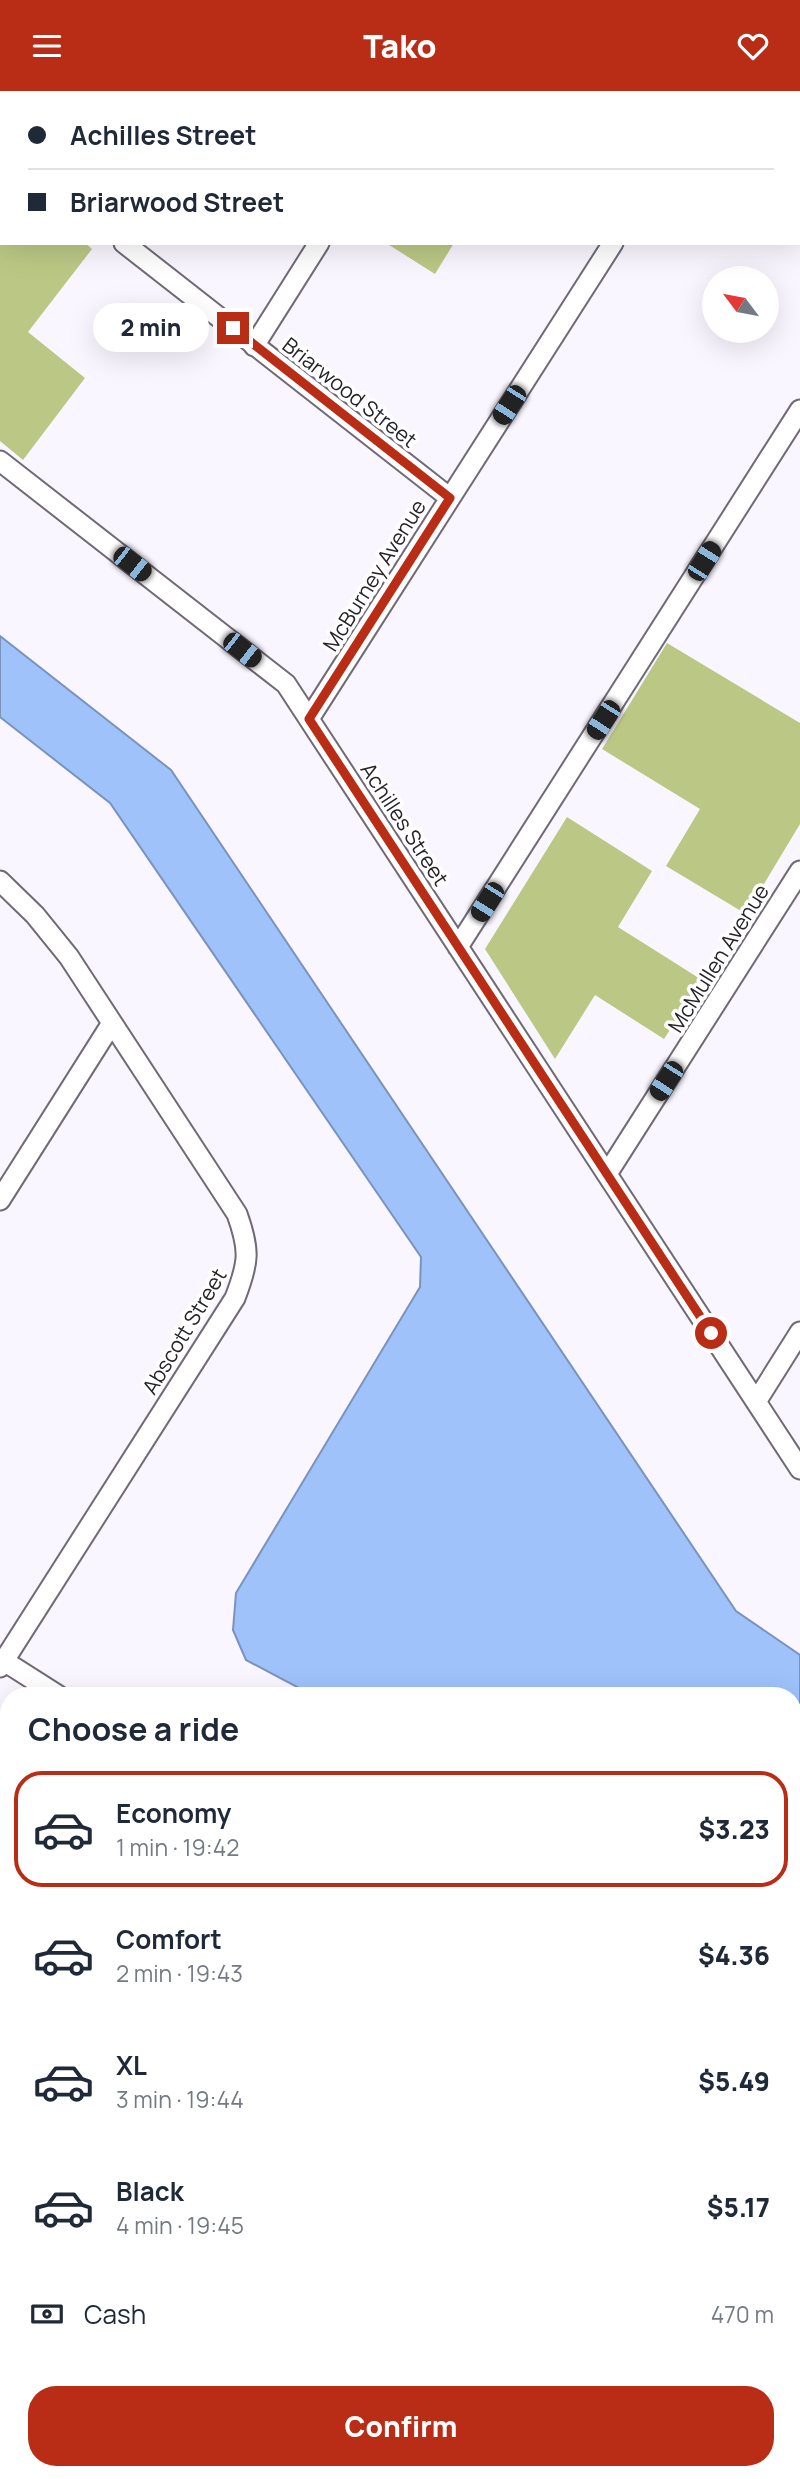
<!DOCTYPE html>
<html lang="en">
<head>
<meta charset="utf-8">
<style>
	body { margin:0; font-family:Manrope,sans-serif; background:#f2f2f3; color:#1f2937; height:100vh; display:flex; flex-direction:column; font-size:26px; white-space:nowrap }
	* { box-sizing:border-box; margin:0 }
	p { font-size:23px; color:#747a83 }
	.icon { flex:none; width:38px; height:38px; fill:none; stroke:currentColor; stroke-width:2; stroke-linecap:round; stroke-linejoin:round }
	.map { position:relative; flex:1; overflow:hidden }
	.sheet { position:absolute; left:0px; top:1596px; width:802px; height:793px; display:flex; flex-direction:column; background:#fff; border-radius:28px 28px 0 0; box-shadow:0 7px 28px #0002 }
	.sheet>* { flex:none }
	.banner { position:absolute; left:0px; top:0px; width:802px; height:154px; box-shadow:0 7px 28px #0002; display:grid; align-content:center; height:154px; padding:0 28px; background:#fff }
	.needle { width:46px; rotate:302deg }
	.controls { position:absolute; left:702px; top:175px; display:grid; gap:14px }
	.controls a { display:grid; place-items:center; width:77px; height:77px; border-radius:50%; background:#fff; box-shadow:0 7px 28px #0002; font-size:35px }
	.end { position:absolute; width:32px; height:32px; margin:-16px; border:9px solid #b92d16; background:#fff; box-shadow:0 0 0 4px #fff }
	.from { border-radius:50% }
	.bubble { position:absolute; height:49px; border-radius:24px; background:#fff; box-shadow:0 7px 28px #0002; font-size:23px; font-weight:800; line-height:49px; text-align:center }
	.car { position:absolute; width:21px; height:42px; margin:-21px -10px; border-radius:9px; box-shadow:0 0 5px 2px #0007; background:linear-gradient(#222 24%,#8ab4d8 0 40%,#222 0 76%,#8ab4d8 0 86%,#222 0) }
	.banner b { display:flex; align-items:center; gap:24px; height:66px; font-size:26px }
	.banner b+b { border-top:2px solid #e0e1e3 }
	.banner i { width:18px; height:18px; background:#1f2937 }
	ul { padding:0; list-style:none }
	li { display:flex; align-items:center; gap:21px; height:116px; margin:0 14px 10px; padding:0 14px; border:4px solid transparent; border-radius:28px }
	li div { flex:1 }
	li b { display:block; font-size:26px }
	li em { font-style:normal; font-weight:800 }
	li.selected { border-color:#b92d16 }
	li>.icon { width:63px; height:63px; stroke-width:1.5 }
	h2 { padding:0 28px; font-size:32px; line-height:84px }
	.pay { display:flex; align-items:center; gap:18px; height:77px; padding:0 28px; font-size:26px }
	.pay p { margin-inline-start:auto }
	.cta { display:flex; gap:14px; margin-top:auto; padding:14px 28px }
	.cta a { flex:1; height:80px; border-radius:28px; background:#b92d16; color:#fff; font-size:28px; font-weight:800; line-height:80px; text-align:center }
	header { display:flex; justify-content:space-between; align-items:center; height:91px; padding:0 28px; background:#b92d16; color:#fff; font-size:32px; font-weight:800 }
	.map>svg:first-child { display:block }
	.green { fill:#dfeda8 }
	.forest { fill:#bbc885 }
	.water { fill:#9fc2fb; stroke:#7b93bc; stroke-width:2 }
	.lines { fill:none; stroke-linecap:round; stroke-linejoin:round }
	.minor-casing { stroke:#706a77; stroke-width:23 }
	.minor { stroke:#fff; stroke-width:19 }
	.route { stroke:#b92d16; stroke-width:9 }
	.labels { text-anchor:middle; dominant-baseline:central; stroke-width:7; stroke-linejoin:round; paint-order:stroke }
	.street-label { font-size:21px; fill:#262429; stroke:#fff }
</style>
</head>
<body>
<header><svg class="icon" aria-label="menu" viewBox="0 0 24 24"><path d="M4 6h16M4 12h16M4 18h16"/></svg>Tako<svg class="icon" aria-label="heart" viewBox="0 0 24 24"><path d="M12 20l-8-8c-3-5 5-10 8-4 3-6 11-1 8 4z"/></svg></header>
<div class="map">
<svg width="800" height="2388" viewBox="0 0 800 2388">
	<rect width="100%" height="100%" fill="#faf6ff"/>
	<!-- green -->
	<path class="green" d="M0,2322L9,2327V2380H93L106,2388H0Z"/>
	<!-- forest -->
	<path class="forest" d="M0,0H98L2,2V37Z
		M148,0H392L147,2Z
		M513,0H684L516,2Z
		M0,87L2,152H85L92,158L28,241L85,287L23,369L0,350Z
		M386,152H454L435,183Z
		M667,552L800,632V733L746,823L666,775L700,718L602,658Z
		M567,726L652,780L618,836L702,889L664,948L595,904L555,968L485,858Z
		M800,2013V2057L793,2053V2024Z"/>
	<!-- water -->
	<path class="water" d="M0,545L171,679L736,1520L800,1564V1632L793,1633V1605H314L246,1569L233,1539L236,1502L420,1196L421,1166L110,712L0,626Z"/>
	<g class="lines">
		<!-- minor casing -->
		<g class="minor-casing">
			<path id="minor" d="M758,0L760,2
				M122,2L123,0
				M415,2L416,0
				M709,2L710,0
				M0,56L2,57
				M124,152L450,407
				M254,255L319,152
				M0,370L286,593L800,1378
				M309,628L613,152
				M0,790L35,824L69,866L237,1123C250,1159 249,1171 235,1207L0,1576
				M458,856L800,319
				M607,1083L800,780
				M0,1109L112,932
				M756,1311L800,1241
				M4,1570L59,1605
				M793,1729L800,1717
				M793,1778L800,1783
				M0,1854L9,1860
				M793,2072L800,2076
				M0,2163L9,2169
				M793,2206L800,2194
				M793,2366L800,2371
				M340,2380L352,2388
				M373,2388L379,2380
				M677,2388L682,2380"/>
		</g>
		<!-- minor -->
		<use href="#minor" class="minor"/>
	</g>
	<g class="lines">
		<!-- route -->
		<path class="route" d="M233,237L450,407L309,628L711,1242"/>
	</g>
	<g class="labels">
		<!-- street labels -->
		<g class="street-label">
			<text transform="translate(350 301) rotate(38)">Briarwood Street</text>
			<text transform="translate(374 484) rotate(-58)">McBurney Avenue</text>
			<text transform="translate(405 733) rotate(57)">Achilles Street</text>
			<text transform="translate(718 867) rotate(-58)">McMullen Avenue</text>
			<text transform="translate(184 1240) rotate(-59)">Abscott Street</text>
		</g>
	</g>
</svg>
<div class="controls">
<a><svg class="needle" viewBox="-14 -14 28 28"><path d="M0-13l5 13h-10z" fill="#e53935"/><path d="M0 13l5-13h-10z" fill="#747a83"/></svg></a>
</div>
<i class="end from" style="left:711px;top:1242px"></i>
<i class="end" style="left:233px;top:237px"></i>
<div class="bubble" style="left:93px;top:212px;width:116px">2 min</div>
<i class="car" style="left:509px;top:314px;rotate:213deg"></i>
<i class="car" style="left:704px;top:470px;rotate:32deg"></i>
<i class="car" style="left:132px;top:473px;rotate:128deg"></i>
<i class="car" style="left:242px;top:559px;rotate:128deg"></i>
<i class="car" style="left:603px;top:629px;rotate:213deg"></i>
<i class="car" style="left:487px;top:811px;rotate:212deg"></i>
<i class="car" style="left:666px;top:990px;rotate:213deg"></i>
<div class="banner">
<b><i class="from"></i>Achilles Street</b>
<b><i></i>Briarwood Street</b>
</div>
<section class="sheet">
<h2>Choose a ride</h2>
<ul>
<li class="selected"><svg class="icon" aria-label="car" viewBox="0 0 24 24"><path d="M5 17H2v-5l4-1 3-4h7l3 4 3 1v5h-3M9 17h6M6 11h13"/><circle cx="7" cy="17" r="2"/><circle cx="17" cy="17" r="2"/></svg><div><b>Economy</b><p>1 min · 19:42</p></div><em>$3.23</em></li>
<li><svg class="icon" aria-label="car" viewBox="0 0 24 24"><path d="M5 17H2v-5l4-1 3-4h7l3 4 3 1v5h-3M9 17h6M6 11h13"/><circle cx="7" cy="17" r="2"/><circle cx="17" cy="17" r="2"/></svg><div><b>Comfort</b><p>2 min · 19:43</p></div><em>$4.36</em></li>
<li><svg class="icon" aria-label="car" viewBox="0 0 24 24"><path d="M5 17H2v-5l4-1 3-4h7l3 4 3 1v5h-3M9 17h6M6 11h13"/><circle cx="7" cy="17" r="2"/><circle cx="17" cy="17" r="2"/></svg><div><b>XL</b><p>3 min · 19:44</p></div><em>$5.49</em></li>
<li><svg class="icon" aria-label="car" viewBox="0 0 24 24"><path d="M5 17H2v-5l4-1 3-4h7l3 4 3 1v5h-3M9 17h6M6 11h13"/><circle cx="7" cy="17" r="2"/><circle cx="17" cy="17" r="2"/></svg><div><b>Black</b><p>4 min · 19:45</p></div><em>$5.17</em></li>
</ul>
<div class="pay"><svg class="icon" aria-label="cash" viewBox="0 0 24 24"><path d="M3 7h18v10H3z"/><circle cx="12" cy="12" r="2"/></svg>Cash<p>470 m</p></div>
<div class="cta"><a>Confirm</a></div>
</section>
</div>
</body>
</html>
